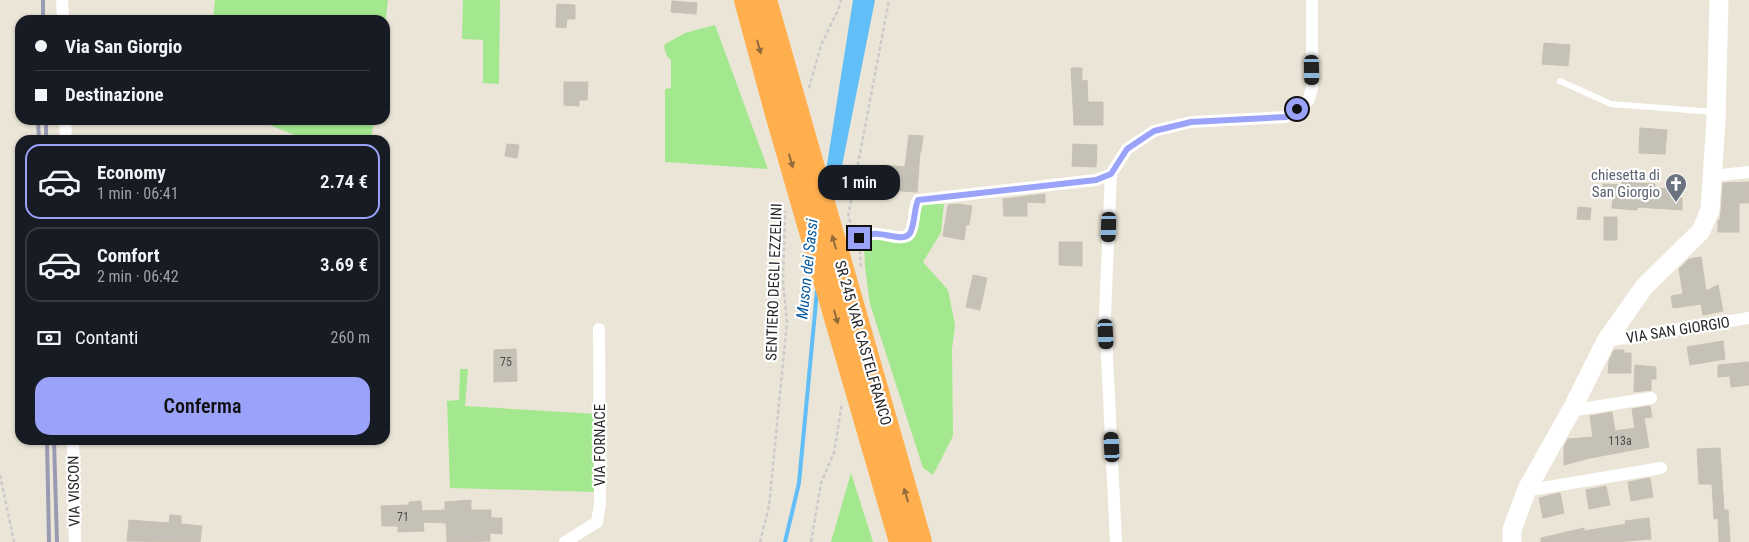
<!DOCTYPE html>
<html lang="it">
<head>
<meta charset="utf-8">
<style>
	body { margin:0; font-family:"Roboto Condensed",sans-serif; background:#242831; color:#f1f3f6; height:100vh; display:flex; flex-direction:column; font-size:19px; white-space:nowrap }
	* { box-sizing:border-box; margin:0 }
	p { font-size:16px; color:#9ea1a6 }
	.icon { flex:none; width:28px; height:28px; fill:none; stroke:currentColor; stroke-width:2; stroke-linecap:round; stroke-linejoin:round }
	.map { position:relative; flex:1; overflow:hidden }
	.panel { position:absolute; left:15px; top:135px; width:375px; height:310px; display:flex; flex-direction:column; background:#171b24; border-radius:15px; box-shadow:0 1px 4px #0004 }
	.panel>* { flex:none }
	.guide { position:absolute; left:15px; top:15px; width:375px; height:110px; border-radius:15px; box-shadow:0 1px 4px #0004; display:grid; align-content:center; height:110px; padding:0 20px; background:#171b24 }
	.end { position:absolute; width:22px; height:22px; margin:-11px; border:6px solid #9aa2fa; background:#111; box-shadow:0 0 0 2px #111 }
	.from { border-radius:50% }
	.bubble { position:absolute; height:35px; border-radius:15px; background:#171b24; box-shadow:0 1px 4px #0004; font-size:16px; font-weight:600; line-height:35px; text-align:center }
	.car { position:absolute; width:15px; height:30px; margin:-15px -8px; border-radius:6px; box-shadow:0 0 4px 1px #0007; background:linear-gradient(#222 24%,#8ab4d8 0 40%,#222 0 76%,#8ab4d8 0 86%,#222 0) }
	.guide b { display:flex; align-items:center; gap:18px; height:48px; font-size:19px }
	.guide b+b { border-top:1px solid #363941 }
	.guide i { width:12px; height:12px; background:#f1f3f6 }
	ul { padding:9px 0 0; list-style:none }
	li { display:flex; align-items:center; gap:15px; height:75px; margin:0 10px 8px; padding:0 10px; border:2px solid #363941; border-radius:15px }
	li div { flex:1 }
	li b { display:block; font-size:19px }
	li em { font-style:normal; font-weight:600 }
	li.current { border-color:#9aa2fa }
	li>.icon { width:45px; height:45px; stroke-width:1.5 }
	.pay { display:flex; align-items:center; gap:12px; height:55px; padding:0 20px; font-size:19px }
	.pay p { margin-inline-start:auto }
	.action { display:flex; gap:10px; margin-top:auto; padding:10px 20px }
	.action a { flex:1; height:58px; border-radius:15px; background:#9aa2fa; color:#111; font-size:20px; font-weight:600; line-height:58px; text-align:center }
	.map>svg:first-child { display:block }
	.green { fill:#a3e78f }
	.water { fill:#61bef6 }
	.lines { fill:none; stroke-linecap:round; stroke-linejoin:round }
	.stream { stroke:#61bef6; stroke-width:4 }
	.building { fill:#c6c1b7; stroke:#c6c1b1 }
	.path { stroke:#cbcbcb; stroke-width:2.5; stroke-dasharray:4 2.5; stroke-linecap:butt }
	.lane { stroke:#fff; stroke-width:6 }
	.street { stroke:#fff; stroke-width:12 }
	.secondary { stroke:#fff; stroke-width:19 }
	.highway { stroke:#ffaf4e; stroke-width:24 }
	.rail { stroke:#9a9bb3; stroke-width:4 }
	.oneway { fill:#936b3a }
	.route { stroke:#9aa2fa; stroke-width:6 }
	.labels { text-anchor:middle; dominant-baseline:central; stroke-width:4.5; stroke-linejoin:round; paint-order:stroke }
	.number-label { font-size:12px; fill:#4f4e4b }
	.worship-label { font-size:15px; fill:#5b616d; stroke:#fff; text-anchor:end }
	.street-label { font-size:15px; fill:#272727; stroke:#fff }
	.water-label { font-size:16px; font-style:italic; fill:#04589e; stroke:#fff }
</style>
</head>
<body>
<div class="map">
<svg width="1749" height="542" viewBox="0 0 1749 542">
	<rect width="100%" height="100%" fill="#ebe5d7"/>
	<!-- green -->
	<path class="green" d="M215,0H388L385,24V20H213Z
		M463,0H500L499,84L483,83V40L462,39Z
		M715,25L768,169L665,162V89L671,88V60L667,56L664,47L665,44L685,33Z
		M257,120H374L371,140H307Z
		M921,204H944L941,232L923,262L948,290L955,325L952,349L953,436L933,475L923,468L870,304L865,267L864,243L877,239L909,242L914,236Z
		M460,369H468L465,406L596,414L597,492L450,488L447,401L459,400Z
		M851,473L873,542H831Z"/>
	<!-- water -->
	<path class="water" d="M853,0H875L834,206L825,177Z"/>
	<g class="lines">
		<!-- stream -->
		<path class="stream" d="M785,542L799,483L817,291"/>
	</g>
	<!-- building -->
	<path class="building" d="M672,1L697,3L696,14L671,12Z
		M557,4L575,5V19H567L566,28L556,27Z
		M1544,43L1570,45L1568,66L1542,64Z
		M1071,68H1082V81L1087,80L1088,102H1103V125H1074Z
		M564,82H588L587,100H579V106L564,105Z
		M1640,128L1667,130L1665,154L1639,153Z
		M909,135L923,136L921,152H920L917,192L884,190L885,165L905,167Z
		M507,144L519,145L517,158L505,156Z
		M1073,144L1097,145L1096,167L1072,166Z
		M1622,182L1655,184V188L1671,189V197L1682,198V210L1637,207V210L1612,208L1613,196L1602,195L1603,184L1621,185Z
		M1749,182V203H1739V232H1718V220H1720L1721,211L1723,183Z
		M1045,194V203L1027,202V216H1004L1003,199Z
		M958,204L972,206L969,225H966L964,240L943,236L948,205Z
		M1578,207L1591,208L1590,220L1577,219Z
		M1604,217H1617V240H1604Z
		M1059,242H1082V266L1059,265Z
		M1701,257L1706,291L1718,285L1723,311L1703,315L1701,304L1673,308L1671,296L1683,294L1679,269L1689,259Z
		M973,275L987,278L980,310L966,307Z
		M1723,341L1725,359L1690,365L1687,347Z
		M516,349L517,381L494,382V350Z
		M1614,350H1624V353H1631V373H1608L1609,361Z
		M1749,362V385L1731,387L1730,376L1718,377V365Z
		M1635,365L1656,367V379H1651V390L1634,392Z
		M1650,406L1652,417L1644,418L1649,447L1590,458L1564,465V446L1568,439L1593,437L1590,416L1612,412L1615,431L1635,428L1632,409Z
		M1720,448L1724,510H1728L1730,542H1719L1718,518L1714,519L1712,484H1699L1697,449Z
		M1650,478L1653,497L1631,501L1628,482Z
		M1606,486L1610,505L1589,509L1586,490Z
		M1560,493L1564,513L1543,518L1539,498Z
		M471,500V510H491V518H502V534L490,533V541L447,542L446,523L423,522L424,531L398,532V526H382L381,506L409,505V502L421,501L422,511L445,510V502Z
		M170,515L181,516V524L202,526L200,542L127,541L129,520L169,523Z
		M1649,518L1651,539L1616,542H1541V538L1584,528V531L1626,524L1625,521Z"/>
	<g class="lines">
		<!-- path -->
		<path class="path" d="M809,88L821,45L838,10L841,0
			M854,228L848,217L889,0
			M860,250L861,267
			M0,475L14,542
			M760,542L769,506L787,322L783,282L785,211
			M811,542L821,483L834,453L842,403"/>
		<!-- lane -->
		<path class="lane" d="M1560,81L1611,104L1715,112"/>
		<!-- street -->
		<path class="street" d="M62,0L63,20
			M65,120L66,140
			M1712,176L1749,172
			M859,238C865,236 872,233 878,234C888,234 907,243 911,231C915,221 913,210 918,200L1096,180L1111,174
			M1606,341L1749,318
			M1572,409H1582L1651,398
			M73,440L75,542
			M1527,489H1536L1661,468
			M565,542L597,522L600,504L599,329
			M1116,542L1105,315L1111,174L1127,149L1154,131L1191,122L1286,117L1308,101L1312,88V0"/>
		<!-- secondary -->
		<path class="secondary" d="M1512,542V530L1527,489L1572,409L1606,341L1644,287L1701,231L1710,210L1716,120L1719,0"/>
		<!-- highway -->
		<path class="highway" d="M746,0L777,114L901,542
			M765,0L920,542"/>
		<!-- rail -->
		<path class="rail" d="M43,0V20
			M38,120L39,140
			M46,120V140
			M47,440L49,542
			M54,440L57,542"/>
	</g>
	<!-- one-way arrows -->
	<defs><path id="oneway-solid" d="M-6-.8H1V-3.2L6.5 0L1 3.2V.8H-6Z" transform="scale(1.25)"/></defs>
	<g class="oneway">
		<use href="#oneway-solid" transform="translate(759 47) rotate(75)"/>
		<use href="#oneway-solid" transform="translate(791 161) rotate(74)"/>
		<use href="#oneway-solid" transform="translate(834 242) rotate(-106)"/>
		<use href="#oneway-solid" transform="translate(836 317) rotate(74)"/>
		<use href="#oneway-solid" transform="translate(906 495) rotate(-106)"/>
	</g>
	<g class="lines">
		<!-- route -->
		<path class="route" d="M859,238C865,236 872,233 878,234C888,234 907,243 911,231C915,221 914,210 918,200L1096,180L1111,174L1127,149L1154,131L1191,122L1286,117L1297,109"/>
	</g>
	<!-- icons -->
	<defs>
		<g id="church-pin" transform="scale(1.125)"><path d="M0 17L-7.5 6A9.5 9.5 0 1 1 7.5 6Z" fill="#6b7280" stroke="#fff"/><path d="M-1.2-6h2.4v3.5h3.3v2.4h-3.3V6h-2.4V-.1h-3.3v-2.4h3.3Z" fill="#fff"/></g>
	</defs>
	<g fill-rule="evenodd">
		<use href="#church-pin" x="1676" y="184"/>
	</g>
	<g class="labels">
		<!-- number labels -->
		<g class="number-label">
			<text x="506" y="362">75</text>
			<text x="1620" y="441">113a</text>
			<text x="403" y="517">71</text>
		</g>
		<!-- worship labels -->
		<g class="worship-label">
			<text x="1660" y="175">chiesetta di<tspan x="1660" dy="17">San Giorgio</tspan></text>
		</g>
		<!-- street labels -->
		<g class="street-label">
			<text transform="translate(774 282) rotate(-88)">SENTIERO DEGLI EZZELINI</text>
			<text transform="translate(1678 330) rotate(-9)">VIA SAN GIORGIO</text>
			<text transform="translate(863 343) rotate(74)">SR 245 VAR CASTELFRANCO</text>
			<text transform="translate(600 445) rotate(-90)">VIA FORNACE</text>
			<text transform="translate(74 491) rotate(-91)">VIA VISCON</text>
		</g>
		<!-- water labels -->
		<g class="water-label">
			<text transform="translate(807 269) rotate(-84)">Muson dei Sassi</text>
		</g>
	</g>
</svg>
<i class="end from" style="left:1297px;top:109px"></i>
<i class="end" style="left:859px;top:238px"></i>
<div class="bubble" style="left:818px;top:165px;width:82px">1 min</div>
<i class="car" style="left:1312px;top:70px;rotate:179deg"></i>
<i class="car" style="left:1109px;top:227px;rotate:182deg"></i>
<i class="car" style="left:1106px;top:334px;rotate:177deg"></i>
<i class="car" style="left:1112px;top:447px;rotate:357deg"></i>
<div class="guide">
<b><i class="from"></i>Via San Giorgio</b>
<b><i></i>Destinazione</b>
</div>
<section class="panel">
<ul>
<li class="current"><svg class="icon" aria-label="car" viewBox="0 0 24 24"><path d="M5 17H2v-5l4-1 3-4h7l3 4 3 1v5h-3M9 17h6M6 11h13"/><circle cx="7" cy="17" r="2"/><circle cx="17" cy="17" r="2"/></svg><div><b>Economy</b><p>1 min · 06:41</p></div><em>2.74 €</em></li>
<li><svg class="icon" aria-label="car" viewBox="0 0 24 24"><path d="M5 17H2v-5l4-1 3-4h7l3 4 3 1v5h-3M9 17h6M6 11h13"/><circle cx="7" cy="17" r="2"/><circle cx="17" cy="17" r="2"/></svg><div><b>Comfort</b><p>2 min · 06:42</p></div><em>3.69 €</em></li>
</ul>
<div class="pay"><svg class="icon" aria-label="cash" viewBox="0 0 24 24"><path d="M3 7h18v10H3z"/><circle cx="12" cy="12" r="2"/></svg>Contanti<p>260 m</p></div>
<div class="action"><a>Conferma</a></div>
</section>
</div>
</body>
</html>
